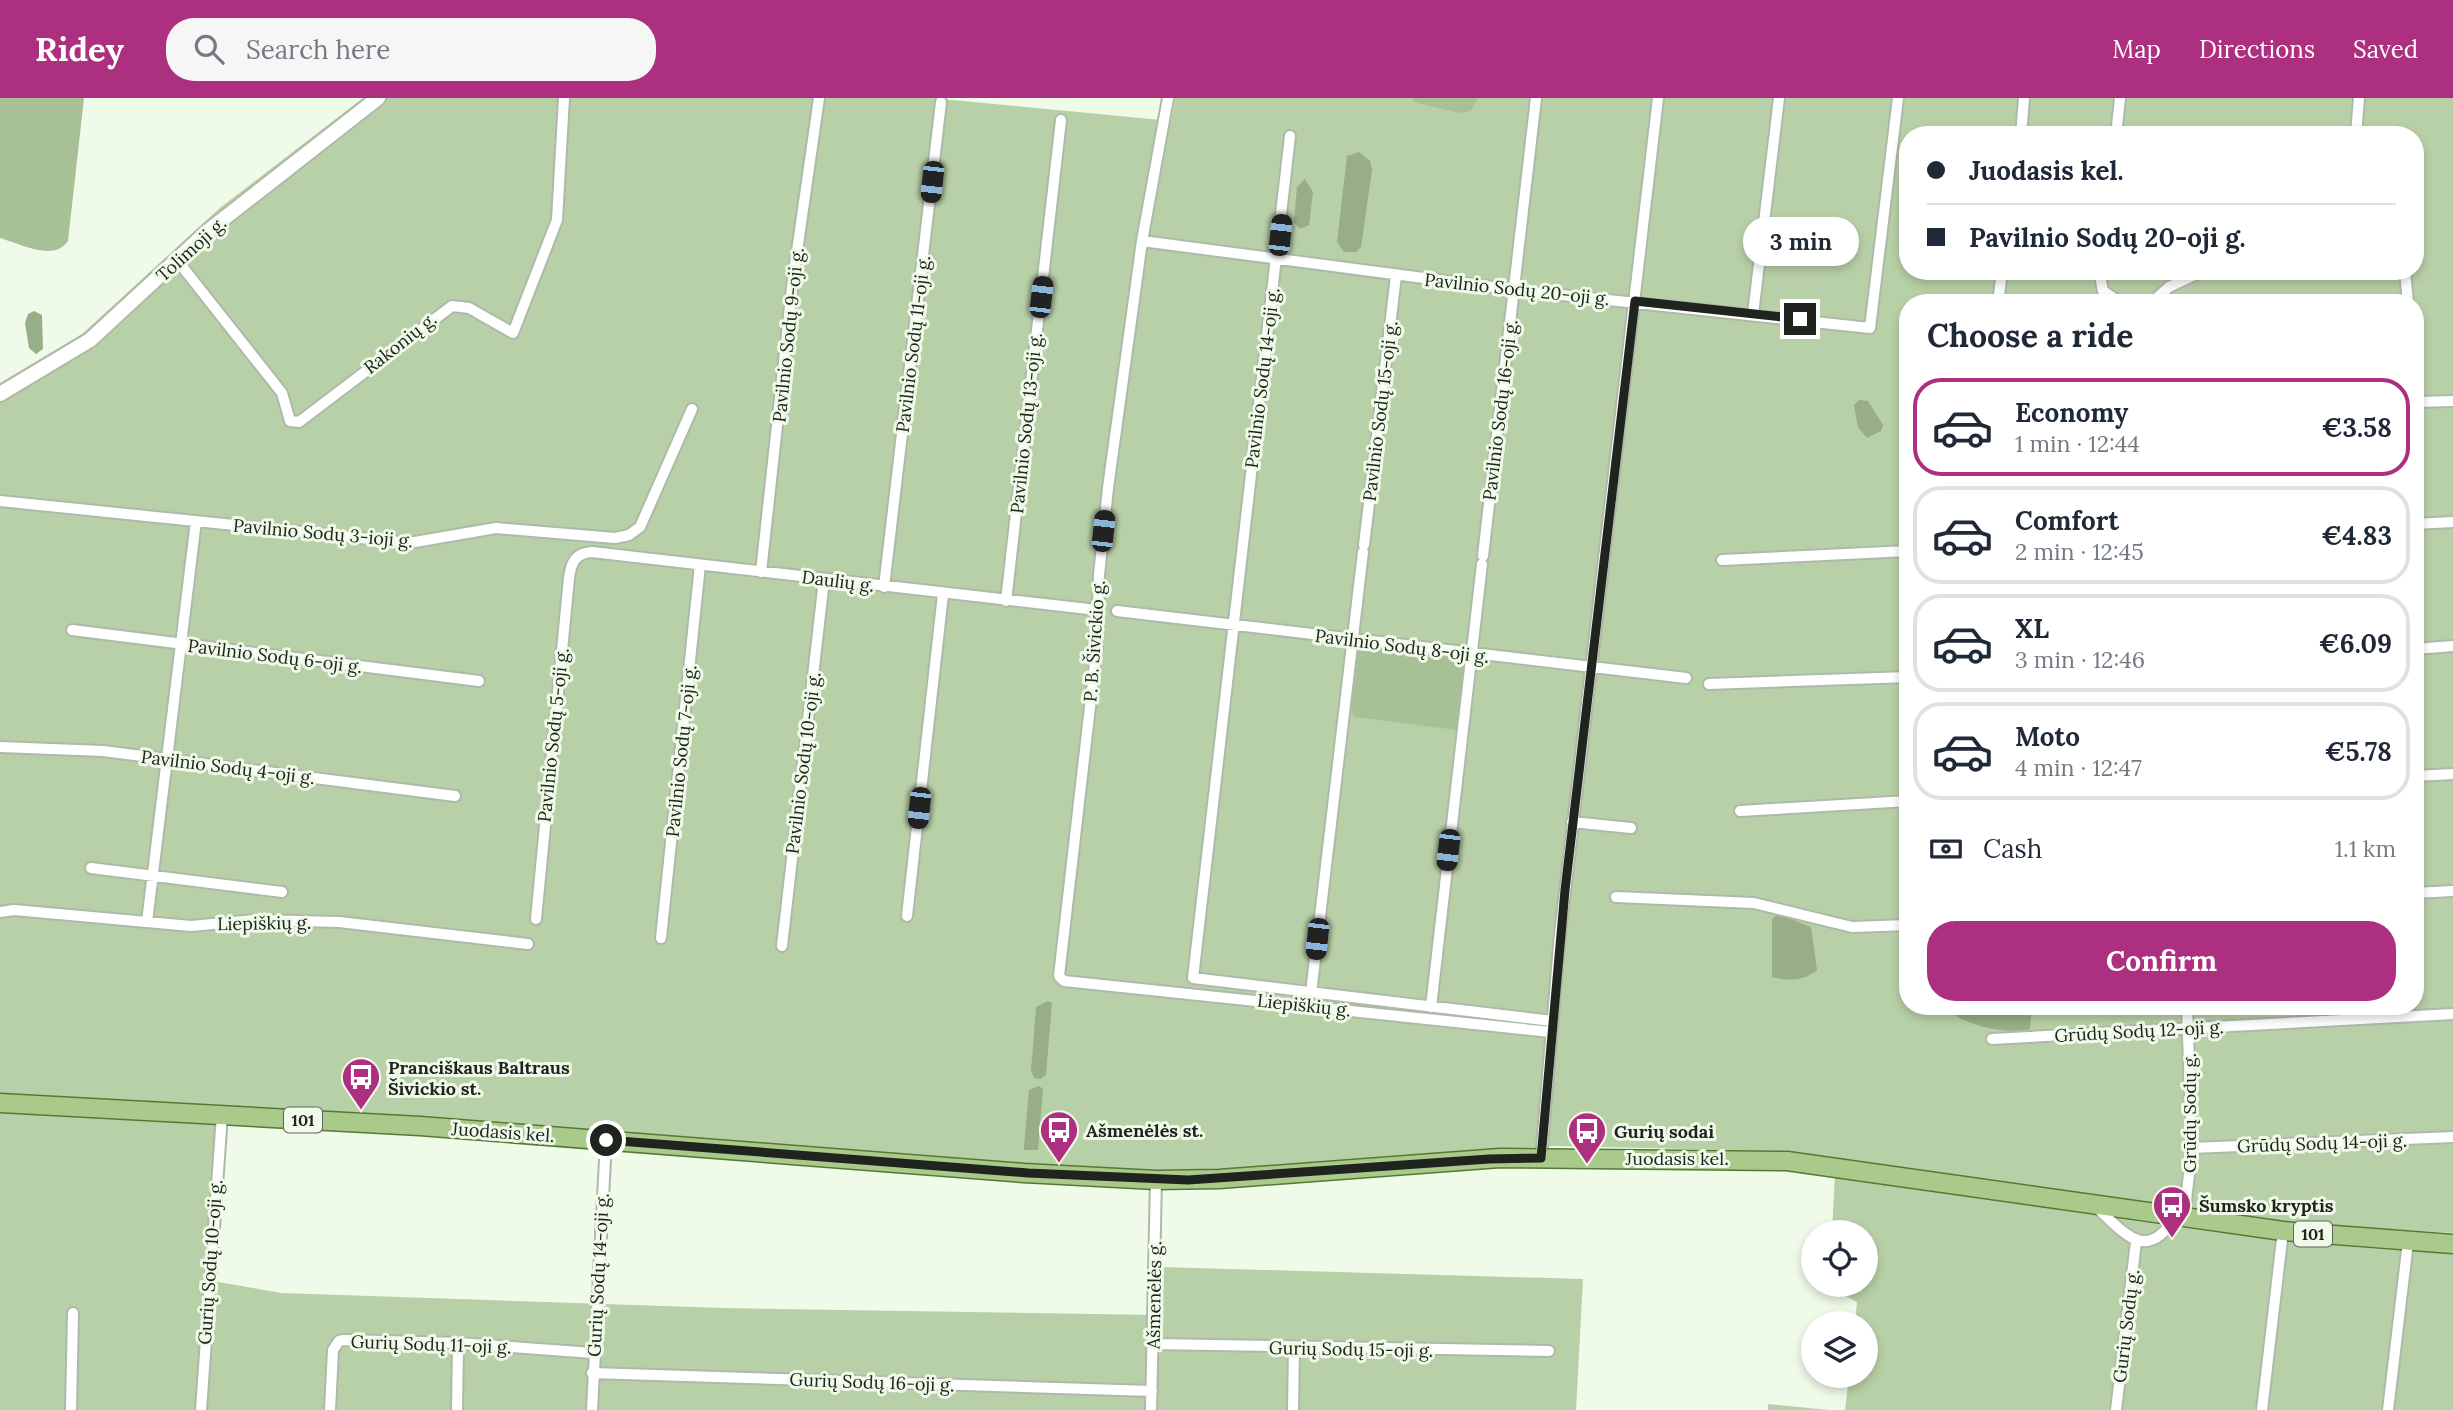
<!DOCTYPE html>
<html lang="en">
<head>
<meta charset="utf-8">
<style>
	body { margin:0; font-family:Lora,serif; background:#f6f6f7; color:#1f2937; height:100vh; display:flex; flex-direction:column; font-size:26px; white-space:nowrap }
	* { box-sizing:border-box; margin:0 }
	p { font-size:23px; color:#747a83 }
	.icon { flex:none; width:38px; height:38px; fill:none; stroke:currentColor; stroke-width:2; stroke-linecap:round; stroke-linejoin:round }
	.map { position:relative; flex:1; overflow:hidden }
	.details { position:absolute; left:1899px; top:196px; width:525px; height:721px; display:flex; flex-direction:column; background:#fff; border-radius:28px; box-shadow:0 4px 10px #0003 }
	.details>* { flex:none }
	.top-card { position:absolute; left:1899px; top:28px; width:525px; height:154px; border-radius:28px; box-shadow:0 4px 10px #0003; display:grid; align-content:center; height:154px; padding:0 28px; background:#fff }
	.controls { position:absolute; left:1801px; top:1122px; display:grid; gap:14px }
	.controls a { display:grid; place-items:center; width:77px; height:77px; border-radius:50%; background:#fff; box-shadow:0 4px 10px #0003; font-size:35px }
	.end { position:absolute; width:32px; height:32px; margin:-16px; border:9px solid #20241e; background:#fff; box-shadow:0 0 0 4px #fff }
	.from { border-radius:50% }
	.bubble { position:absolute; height:49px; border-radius:24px; background:#fff; box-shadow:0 4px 10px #0003; font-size:23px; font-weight:700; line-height:49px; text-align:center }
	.car { position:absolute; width:21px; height:42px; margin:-21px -10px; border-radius:9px; box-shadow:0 0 5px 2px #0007; background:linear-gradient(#222 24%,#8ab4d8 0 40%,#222 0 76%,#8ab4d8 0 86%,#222 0) }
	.top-card b { display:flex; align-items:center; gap:24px; height:66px; font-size:26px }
	.top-card b+b { border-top:2px solid #e0e1e3 }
	.top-card i { width:18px; height:18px; background:#1f2937 }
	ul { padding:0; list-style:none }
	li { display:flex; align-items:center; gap:21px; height:98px; margin:0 14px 10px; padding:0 14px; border:4px solid #e0e1e3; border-radius:28px }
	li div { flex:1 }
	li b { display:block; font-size:26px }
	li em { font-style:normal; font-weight:700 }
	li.current { border-color:#ac2f80 }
	li>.icon { width:63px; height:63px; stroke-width:1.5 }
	h2 { padding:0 28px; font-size:32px; line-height:84px }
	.pay { display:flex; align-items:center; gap:18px; height:77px; padding:0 28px; font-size:26px }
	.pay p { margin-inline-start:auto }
	.action { display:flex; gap:14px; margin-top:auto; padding:14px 28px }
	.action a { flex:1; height:80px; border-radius:28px; background:#ac2f80; color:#fff; font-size:28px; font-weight:700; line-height:80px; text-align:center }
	header { display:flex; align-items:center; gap:42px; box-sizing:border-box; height:98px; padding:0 35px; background:#ac2f80; color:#fff }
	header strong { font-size:33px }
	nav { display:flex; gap:38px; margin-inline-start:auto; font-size:24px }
	.search { width:490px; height:63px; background:#f6f6f7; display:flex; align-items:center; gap:18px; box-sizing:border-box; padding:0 24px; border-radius:28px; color:#747a83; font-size:26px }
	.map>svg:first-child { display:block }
	.green { fill:#b8d0a7; fill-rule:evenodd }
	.forest { fill:#a8c096 }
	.water { fill:#97ae86 }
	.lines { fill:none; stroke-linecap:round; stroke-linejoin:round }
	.minor-casing { stroke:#afb9a9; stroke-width:14 }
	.tertiary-casing { stroke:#afb9a9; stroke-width:18 }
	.primary-casing { stroke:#557934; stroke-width:21 }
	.minor { stroke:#fff; stroke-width:10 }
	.tertiary { stroke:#fff; stroke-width:14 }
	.primary { stroke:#aaca8c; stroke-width:18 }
	.route { stroke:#20241e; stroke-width:9 }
	.labels { text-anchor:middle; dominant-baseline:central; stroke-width:6; stroke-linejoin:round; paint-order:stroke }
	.shield { fill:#f0fae9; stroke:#5e645b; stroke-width:2 }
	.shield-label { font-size:16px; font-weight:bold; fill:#20241e }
	.street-label { font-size:18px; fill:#20241e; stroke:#f0fae9 }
	.poi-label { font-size:18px; font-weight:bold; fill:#20241e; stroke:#f0fae9; text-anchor:start }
</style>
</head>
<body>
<header>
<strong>Ridey</strong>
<div class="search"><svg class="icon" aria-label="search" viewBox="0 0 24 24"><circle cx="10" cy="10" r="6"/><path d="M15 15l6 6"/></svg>Search here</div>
<nav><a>Map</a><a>Directions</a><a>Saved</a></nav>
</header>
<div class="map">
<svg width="2453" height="1312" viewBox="0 0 2453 1312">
	<rect width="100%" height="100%" fill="#f0fae9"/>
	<!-- green -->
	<path class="green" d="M363,0H932L1171,23L1175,0H2453V1135L2279,1124L1780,1053L1555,1048L1195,1075L1139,1074L0,998V285L82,236L221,109ZM1908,37H2415V173H1908ZM1908,205H2415V908H1908Z
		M0,1011L226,1025L213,1183L281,1195L723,1210L1158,1217L1160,1169L1583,1181L1576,1312H0Z
		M1835,1075C2040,1107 2245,1147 2453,1155V1312H1845L1849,1278H1866V1225H1855L1857,1204L1830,1190L1831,1187L1866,1186V1134H1832Z
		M1768,1306L1829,1312H1768Z"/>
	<!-- forest -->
	<path class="forest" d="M0,0H84L68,143C54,164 21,146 0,140Z
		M1412,0H1478L1471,13L1459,15L1414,4Z
		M1359,548L1461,560L1465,566L1457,632L1354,619L1351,613Z
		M1976,908H2015L2001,917Z"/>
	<!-- water -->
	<path class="water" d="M1359,54L1370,63L1372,72L1361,149L1356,154H1344L1337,144L1347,58Z
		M1305,81L1313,94L1309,127L1300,131L1294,124L1297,89Z
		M34,213L42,217L43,251L36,256L29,250L25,225L28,216Z
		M1859,302L1868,303L1883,327L1881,333L1867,340L1858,329L1854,307Z
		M1778,816L1811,829L1817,872C1806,883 1786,883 1772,879V821Z
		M1048,903L1052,905L1046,977L1040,981L1034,980L1031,973L1036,909Z
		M1943,908H1975L2001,917L2015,908H2032L2030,931C2004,937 1961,927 1943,908Z
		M1039,988L1043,991L1038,1052H1024V1048L1029,992Z"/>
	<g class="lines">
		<!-- minor casing -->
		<g class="minor-casing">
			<path id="minor" d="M1168,0L1142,143L1108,390L1099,477L1097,548L1059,878L1064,883L1551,934
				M2021,37L2024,0
				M2116,37L2120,0
				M2356,37L2359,0
				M1290,38L1193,880L1552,923
				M1142,143L1515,192L1870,230L1898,0
				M177,162L282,295L290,323L299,324L452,208L469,210L513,235L557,122L564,0
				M2099,173L2103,193L2121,205
				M2405,173L2408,205
				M1998,205L2002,173
				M2151,205L2169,189L2203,173
				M1753,216L1779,0
				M2415,282L2417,304
				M2415,304L2453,303
				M0,403L409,445L496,430L615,440L629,437L640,429L692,311
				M2415,426L2453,424
				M1364,447L1396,178
				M1483,458L1536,0
				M1722,462L1908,453
				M761,474L793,181L819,0
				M884,489L941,4
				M1006,503L1061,22
				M1117,513L1686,580
				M72,532L479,583
				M2415,551L2453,548
				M1709,586L1908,579
				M0,649L103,653L455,698
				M2415,678L2453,676
				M1740,713L1908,703
				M1572,724L1631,730
				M91,770L282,794
				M2415,795L2453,793
				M1616,799L1754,805L1852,829L1908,827
				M0,814L14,812L191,828L255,822L339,824L528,846
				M907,818L943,496
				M536,821L569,480C571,465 575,455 592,454L1097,512
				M147,824L196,423
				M661,840L700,467
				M782,848L824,482
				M1311,895L1363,454
				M1431,909L1482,466
				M1992,941L2453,916
				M2192,1050L2453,1039
				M1541,1060L1560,836L1658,0
				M2094,1107C2123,1133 2146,1167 2175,1119
				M2184,1120L2192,1050L2187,908
				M1153,1246L1549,1253
				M592,1275L1152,1293
				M71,1312L73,1215
				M201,1312L222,1017
				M330,1312L333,1252L339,1243L344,1242L458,1245L593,1255
				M457,1312L458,1245
				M592,1312L606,1042
				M1151,1312L1156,1082
				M1293,1312L1294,1250
				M2116,1312L2136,1144
				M2262,1312L2283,1133
				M2388,1312L2408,1144"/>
		</g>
		<!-- tertiary casing -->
		<g class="tertiary-casing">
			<path id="tertiary" d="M0,296L90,242L208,133L378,0"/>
		</g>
		<!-- primary casing -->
		<g class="primary-casing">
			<path id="primary" d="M0,1005L420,1028L1024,1075L1156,1082L1219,1081L1500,1060L1787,1063L2283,1133L2453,1146"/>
		</g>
		<!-- minor -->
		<use href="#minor" class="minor"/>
		<!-- tertiary -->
		<use href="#tertiary" class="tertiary"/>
		<!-- primary -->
		<use href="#primary" class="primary"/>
	</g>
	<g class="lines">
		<!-- route -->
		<path class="route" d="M606,1042L1028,1075L1188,1082L1489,1061L1541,1060L1565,792L1635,203L1800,221"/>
	</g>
	<!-- icons -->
	<defs>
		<g id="bus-pin" transform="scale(2.0125)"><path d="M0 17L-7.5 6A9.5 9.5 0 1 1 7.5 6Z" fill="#ac2f80" stroke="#f0fae9"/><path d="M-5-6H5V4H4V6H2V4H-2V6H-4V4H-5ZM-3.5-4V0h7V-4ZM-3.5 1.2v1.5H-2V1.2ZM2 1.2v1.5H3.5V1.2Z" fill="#fff"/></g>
	</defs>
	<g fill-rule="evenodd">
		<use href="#bus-pin" x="361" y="979"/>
		<use href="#bus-pin" x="1059" y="1032"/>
		<use href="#bus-pin" x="1587" y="1033"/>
		<use href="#bus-pin" x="2172" y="1107"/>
	</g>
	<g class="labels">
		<!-- shield labels -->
		<g class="shield">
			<rect x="284" y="1009.5" width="38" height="25" rx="5"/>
			<rect x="2294" y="1123.5" width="38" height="25" rx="5"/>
		</g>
		<g class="shield-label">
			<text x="303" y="1022">101</text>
			<text x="2313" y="1136">101</text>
		</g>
		<!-- street labels -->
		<g class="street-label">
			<text transform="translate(191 151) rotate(-42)">Tolimoji g.</text>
			<text transform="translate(1517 191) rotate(6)">Pavilnio Sodų 20-oji g.</text>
			<text transform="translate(788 237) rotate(-84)">Pavilnio Sodų 9-oji g.</text>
			<text transform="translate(400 245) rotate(-38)">Rakonių g.</text>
			<text transform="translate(913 246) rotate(-83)">Pavilnio Sodų 11-oji g.</text>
			<text transform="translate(1262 280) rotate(-83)">Pavilnio Sodų 14-oji g.</text>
			<text transform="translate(1500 312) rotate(-83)">Pavilnio Sodų 16-oji g.</text>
			<text transform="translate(1380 313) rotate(-83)">Pavilnio Sodų 15-oji g.</text>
			<text transform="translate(1026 325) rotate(-84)">Pavilnio Sodų 13-oji g.</text>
			<text transform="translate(323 435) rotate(5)">Pavilnio Sodų 3-ioji g.</text>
			<text transform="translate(838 483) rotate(7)">Daulių g.</text>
			<text transform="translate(1094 543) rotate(-86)">P. B. Šivickio g.</text>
			<text transform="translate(1402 548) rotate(7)">Pavilnio Sodų 8-oji g.</text>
			<text transform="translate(275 558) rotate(7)">Pavilnio Sodų 6-oji g.</text>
			<text transform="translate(553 637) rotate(-84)">Pavilnio Sodų 5-oji g.</text>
			<text transform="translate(681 653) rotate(-84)">Pavilnio Sodų 7-oji g.</text>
			<text transform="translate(803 665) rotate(-83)">Pavilnio Sodų 10-oji g.</text>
			<text transform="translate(228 669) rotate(7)">Pavilnio Sodų 4-oji g.</text>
			<text transform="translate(264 825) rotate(-1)">Liepiškių g.</text>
			<text transform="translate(1304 907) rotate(6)">Liepiškių g.</text>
			<text transform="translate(2139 933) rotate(-3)">Grūdų Sodų 12-oji g.</text>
			<text transform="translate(2189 1015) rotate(-90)">Grūdų Sodų g.</text>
			<text transform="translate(503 1034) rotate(4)">Juodasis kel.</text>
			<text transform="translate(2322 1045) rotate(-2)">Grūdų Sodų 14-oji g.</text>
			<text x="1677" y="1060">Juodasis kel.</text>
			<text transform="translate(210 1164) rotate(-86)">Gurių Sodų 10-oji g.</text>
			<text transform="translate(598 1177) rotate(-87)">Gurių Sodų 14-oji g.</text>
			<text transform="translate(1154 1197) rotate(-89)">Ašmenėlės g.</text>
			<text transform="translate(2126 1228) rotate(-83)">Gurių Sodų g.</text>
			<text transform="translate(431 1246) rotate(2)">Gurių Sodų 11-oji g.</text>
			<text transform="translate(1351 1251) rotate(1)">Gurių Sodų 15-oji g.</text>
			<text transform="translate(872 1284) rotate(2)">Gurių Sodų 16-oji g.</text>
		</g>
		<!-- poi labels -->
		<g class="poi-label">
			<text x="388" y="969">Pranciškaus Baltraus<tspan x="388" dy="21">Šivickio st.</tspan></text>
			<text x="1086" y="1032">Ašmenėlės st.</text>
			<text x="1614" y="1033">Gurių sodai</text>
			<text x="2199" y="1107">Šumsko kryptis</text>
		</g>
	</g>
</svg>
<div class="controls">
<a><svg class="icon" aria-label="locate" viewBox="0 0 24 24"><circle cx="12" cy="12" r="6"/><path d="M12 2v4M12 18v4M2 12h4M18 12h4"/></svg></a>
<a><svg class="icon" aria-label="layers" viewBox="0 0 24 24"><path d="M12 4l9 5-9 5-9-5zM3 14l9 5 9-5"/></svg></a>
</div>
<i class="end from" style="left:606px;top:1042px"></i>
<i class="end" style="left:1800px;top:221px"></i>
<div class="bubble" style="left:1743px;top:119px;width:116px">3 min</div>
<i class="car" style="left:932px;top:84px;rotate:186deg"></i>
<i class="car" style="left:1280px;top:137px;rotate:6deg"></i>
<i class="car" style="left:1041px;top:199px;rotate:7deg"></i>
<i class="car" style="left:1103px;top:433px;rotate:6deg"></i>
<i class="car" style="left:919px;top:710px;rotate:186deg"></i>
<i class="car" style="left:1448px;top:752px;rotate:187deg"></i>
<i class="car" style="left:1317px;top:841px;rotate:186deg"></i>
<div class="top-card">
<b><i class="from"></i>Juodasis kel.</b>
<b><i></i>Pavilnio Sodų 20-oji g.</b>
</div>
<section class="details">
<h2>Choose a ride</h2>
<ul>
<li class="current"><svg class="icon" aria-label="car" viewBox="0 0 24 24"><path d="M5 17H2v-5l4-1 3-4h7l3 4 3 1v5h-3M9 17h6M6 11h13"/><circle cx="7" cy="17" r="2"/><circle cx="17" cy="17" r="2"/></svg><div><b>Economy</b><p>1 min · 12:44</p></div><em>€3.58</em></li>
<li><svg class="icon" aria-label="car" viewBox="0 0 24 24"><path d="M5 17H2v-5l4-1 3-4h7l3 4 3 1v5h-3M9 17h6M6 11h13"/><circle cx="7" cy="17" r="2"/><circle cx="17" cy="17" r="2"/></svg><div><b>Comfort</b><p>2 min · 12:45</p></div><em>€4.83</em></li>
<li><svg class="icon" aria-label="car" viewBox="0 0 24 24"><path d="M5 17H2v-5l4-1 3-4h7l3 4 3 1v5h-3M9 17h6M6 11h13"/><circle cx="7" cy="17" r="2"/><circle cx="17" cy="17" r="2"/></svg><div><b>XL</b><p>3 min · 12:46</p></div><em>€6.09</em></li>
<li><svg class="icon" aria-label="car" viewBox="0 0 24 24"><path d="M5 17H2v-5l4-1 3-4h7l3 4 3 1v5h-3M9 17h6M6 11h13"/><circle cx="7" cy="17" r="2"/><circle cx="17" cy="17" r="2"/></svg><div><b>Moto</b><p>4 min · 12:47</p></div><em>€5.78</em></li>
</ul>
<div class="pay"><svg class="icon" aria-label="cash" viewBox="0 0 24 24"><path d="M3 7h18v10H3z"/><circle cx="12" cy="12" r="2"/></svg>Cash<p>1.1 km</p></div>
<div class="action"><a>Confirm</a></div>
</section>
</div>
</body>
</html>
